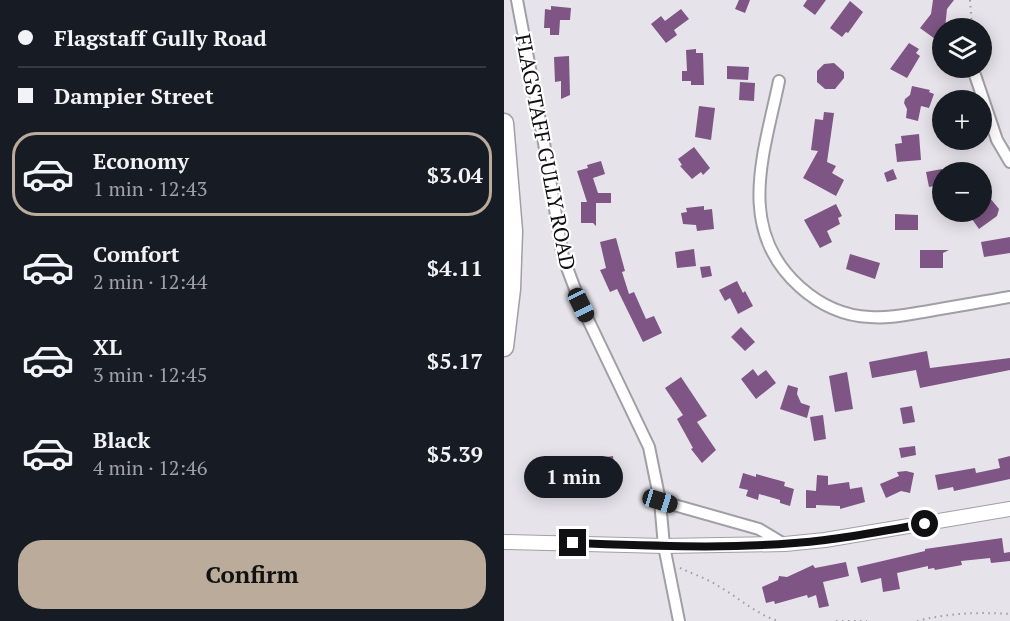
<!DOCTYPE html>
<html lang="en">
<head>
<meta charset="utf-8">
<style>
	body { margin:0; font-family:"PT Serif",serif; background:#20242c; color:#f1f3f6; height:100vh; display:flex; flex-direction:column; font-size:22px; white-space:nowrap }
	* { box-sizing:border-box; margin:0 }
	p { font-size:20px; color:#9ea1a6 }
	.icon { flex:none; width:33px; height:33px; fill:none; stroke:currentColor; stroke-width:2; stroke-linecap:round; stroke-linejoin:round }
	.map { position:relative; flex:1; overflow:hidden }
	.side { display:flex; flex-direction:column; background:#171b24; width:504px }
	.side>* { flex:none }
	.hud { display:grid; align-content:center; height:132px; padding:0 18px; background:#171b24 }
	.buttons { position:absolute; left:428px; top:18px; display:grid; gap:12px }
	.buttons a { display:grid; place-items:center; width:60px; height:60px; border-radius:50%; background:#171b24; box-shadow:0 3px 15px #0003; font-size:30px }
	.end { position:absolute; width:27px; height:27px; margin:-14px; border:8px solid #100f11; background:#fff; box-shadow:0 0 0 3px #fff }
	.from { border-radius:50% }
	.bubble { position:absolute; height:42px; border-radius:21px; background:#171b24; box-shadow:0 3px 15px #0003; font-size:20px; font-weight:700; line-height:42px; text-align:center }
	.car { position:absolute; width:18px; height:36px; margin:-18px -9px; border-radius:8px; box-shadow:0 0 4px 2px #0007; background:linear-gradient(#222 24%,#8ab4d8 0 40%,#222 0 76%,#8ab4d8 0 86%,#222 0) }
	.hud b { display:flex; align-items:center; gap:21px; height:57px; font-size:22px }
	.hud b+b { border-top:2px solid #363941 }
	.hud i { width:15px; height:15px; background:#f1f3f6 }
	ul { padding:0; list-style:none }
	li { display:flex; align-items:center; gap:18px; height:84px; margin:0 12px 9px; padding:0 6px; border:3px solid transparent; border-radius:24px }
	li div { flex:1 }
	li b { display:block; font-size:22px }
	li em { font-style:normal; font-weight:700 }
	li.on { border-color:#baab9b }
	li>.icon { width:54px; height:54px; stroke-width:1.5 }
	.cta { display:flex; gap:12px; margin-top:auto; padding:12px 18px }
	.cta a { flex:1; height:69px; border-radius:24px; background:#baab9b; color:#111; font-size:24px; font-weight:700; line-height:69px; text-align:center }
	main { display:flex; flex:1; min-height:0 }
	.map>svg:first-child { display:block }
	.building { fill:#7e5584 }
	.lines { fill:none; stroke-linecap:round; stroke-linejoin:round }
	.street-casing { stroke:#a09fa5; stroke-width:14 }
	.secondary-casing { stroke:#a09fa5; stroke-width:16 }
	.highway-casing { stroke:#a09fa5; stroke-width:21 }
	.path { stroke:#9e9ca1; stroke-width:2; stroke-dasharray:1.5 4.5; stroke-linecap:butt }
	.street { stroke:#fff; stroke-width:10 }
	.secondary { stroke:#fff; stroke-width:14 }
	.highway { stroke:#fff; stroke-width:18 }
	.route { stroke:#100f11; stroke-width:8 }
	.labels { text-anchor:middle; dominant-baseline:central; stroke-width:4.5; stroke-linejoin:round; paint-order:stroke }
	.street-label { font-size:21px; fill:#100f11; stroke:#fff }
</style>
</head>
<body>
<main>
<section class="side">
<div class="hud">
<b><i class="from"></i>Flagstaff Gully Road</b>
<b><i></i>Dampier Street</b>
</div>
<ul>
<li class="on"><svg class="icon" aria-label="car" viewBox="0 0 24 24"><path d="M5 17H2v-5l4-1 3-4h7l3 4 3 1v5h-3M9 17h6M6 11h13"/><circle cx="7" cy="17" r="2"/><circle cx="17" cy="17" r="2"/></svg><div><b>Economy</b><p>1 min · 12:43</p></div><em>$3.04</em></li>
<li><svg class="icon" aria-label="car" viewBox="0 0 24 24"><path d="M5 17H2v-5l4-1 3-4h7l3 4 3 1v5h-3M9 17h6M6 11h13"/><circle cx="7" cy="17" r="2"/><circle cx="17" cy="17" r="2"/></svg><div><b>Comfort</b><p>2 min · 12:44</p></div><em>$4.11</em></li>
<li><svg class="icon" aria-label="car" viewBox="0 0 24 24"><path d="M5 17H2v-5l4-1 3-4h7l3 4 3 1v5h-3M9 17h6M6 11h13"/><circle cx="7" cy="17" r="2"/><circle cx="17" cy="17" r="2"/></svg><div><b>XL</b><p>3 min · 12:45</p></div><em>$5.17</em></li>
<li><svg class="icon" aria-label="car" viewBox="0 0 24 24"><path d="M5 17H2v-5l4-1 3-4h7l3 4 3 1v5h-3M9 17h6M6 11h13"/><circle cx="7" cy="17" r="2"/><circle cx="17" cy="17" r="2"/></svg><div><b>Black</b><p>4 min · 12:46</p></div><em>$5.39</em></li>
</ul>
<div class="cta"><a>Confirm</a></div>
</section>
<div class="map">
<svg width="506" height="621" viewBox="0 0 506 621">
	<rect width="100%" height="100%" fill="#e6e4ea"/>
	<!-- building -->
	<path class="building" d="M235,0H246L241,13L231,9Z
		M303,0H322L311,15L299,6Z
		M429,0H450L443,9L441,28H438V44L416,28L427,14Z
		M346,1L359,12L344,33L342,32L338,37L326,28Z
		M47,6L67,8L66,20H56L55,35H46V28H40L41,9L47,10Z
		M177,9L185,19L170,30L173,35L162,43L147,24L157,16L161,21Z
		M405,43L415,49L412,53L416,56L403,78L386,69Z
		M192,49V53H199L200,85H187V81H178V71H183L182,50Z
		M65,56L66,95L57,99V81L51,82L50,57Z
		M330,63L340,72V78L331,89H321L313,82V71L320,64Z
		M223,66L245,67L244,80L223,79Z
		M236,82L251,83L250,101L235,100Z
		M408,86L426,90L425,92L430,94L425,108L417,106L414,121L402,118L403,109L400,103L401,99L406,95Z
		M195,106L211,108L207,140L191,137Z
		M320,112L330,113L323,162L332,166L328,173L340,180L332,196L299,178L314,151L307,150L311,119L319,120Z
		M415,134L417,160L393,162L391,144L398,143L397,136Z
		M190,147L206,168L199,175L197,172L188,179L176,166L178,165L174,159Z
		M97,161L101,174L89,178L94,193H107V203H92V226L89,223H77V202H83L73,171L84,168L83,165Z
		M389,169L393,179L383,182L380,173Z
		M438,169V184L425,187L422,172Z
		M477,187L495,209L493,216L475,229L468,219L477,212Z
		M332,204L338,216L334,218L336,224L323,231L328,242L316,248L300,220Z
		M200,206V210L208,209L210,229L193,231L192,225L179,224L177,213L183,212L182,208Z
		M391,214L414,215V230H391Z
		M506,237V253L480,257L477,242Z
		M112,238L121,271L118,272L125,294L130,292L142,319L150,316L158,333L139,342L113,289L106,292L96,270L102,268L96,242Z
		M190,249L192,266L173,268L171,252Z
		M416,250H445L439,253V268H416Z
		M346,254L376,263L371,279L342,269Z
		M206,266L208,276L198,278L196,267Z
		M233,281L239,293L241,291L249,306L234,314L226,298L221,301L215,290Z
		M237,327L251,342L241,351L227,337Z
		M423,351L426,368L506,358V370L416,388L412,370L368,378L365,362Z
		M249,369L254,376L262,370L272,383L252,399L237,379Z
		M343,372L349,409L331,412L325,376Z
		M177,377L203,416L193,422L212,450L198,463L187,449L189,448L173,419L179,415L161,388Z
		M284,385L294,388L293,394L297,403L306,406L303,418L276,409Z
		M408,406L411,422L399,424L396,408Z
		M319,415L322,439L310,441L306,417Z
		M411,446L412,455L397,458L395,448Z
		M109,456L112,483L98,485L95,458Z
		M506,456V479L450,491L449,487L434,490L431,475L471,468L472,473L496,468L494,459Z
		M402,471L410,473L406,493L397,491L382,498L376,484L395,476L393,472Z
		M239,473L252,477V474L281,482L280,486L290,489L286,506L276,503V500L255,494L254,500L242,496L244,490L235,488Z
		M313,475L324,476V485L345,482L346,489L358,487L361,502L336,509V506L312,505V508H302V490L312,491Z
		M498,538L500,553L506,552V561L487,563L486,558L457,561L458,565L431,570L430,568L424,569V566L393,573L396,589L379,592L377,578L357,583L353,567L421,551V549Z
		M342,562L345,576L319,582L325,606L315,608L312,595L304,598L303,595L271,604L270,601L262,603L258,587L274,580L275,576L283,577L309,565L311,568Z"/>
	<g class="lines">
		<!-- street casing -->
		<g class="street-casing">
			<path id="street" d="M13,0L39,137L59,257L77,305L145,447L156,501L160,546L175,621
				M471,75L493,140L506,162
				M275,81C260,154 231,229 296,287C315,304 339,316 366,317C385,319 405,314 425,311C452,306 479,302 506,297
				M156,501L255,529L280,544"/>
		</g>
		<!-- secondary casing -->
		<g class="secondary-casing">
			<path id="secondary" d="M0,542L160,546L281,544L321,540L506,509"/>
		</g>
		<!-- highway casing -->
		<g class="highway-casing">
			<path id="highway" d="M0,123L9,231L7,289L0,347"/>
		</g>
		<!-- path -->
		<path class="path" d="M466,0L468,28
			M176,568C189,574 204,579 216,587C235,598 252,614 274,621
			M332,621H363
			M413,621C444,613 474,612 506,614"/>
		<!-- street -->
		<use href="#street" class="street"/>
		<!-- secondary -->
		<use href="#secondary" class="secondary"/>
		<!-- highway -->
		<use href="#highway" class="highway"/>
	</g>
	<g class="lines">
		<!-- route -->
		<path class="route" d="M69,543C152,546 238,550 321,540C354,536 388,529 421,524"/>
	</g>
	<g class="labels">
		<!-- street labels -->
		<g class="street-label">
			<text transform="translate(42 152) rotate(79)">FLAGSTAFF GULLY ROAD</text>
		</g>
	</g>
</svg>
<div class="buttons">
<a><svg class="icon" aria-label="layers" viewBox="0 0 24 24"><path d="M12 4l9 5-9 5-9-5zM3 14l9 5 9-5"/></svg></a>
<a>+</a>
<a>−</a>
</div>
<i class="end from" style="left:421px;top:524px"></i>
<i class="end" style="left:69px;top:543px"></i>
<div class="bubble" style="left:20px;top:456px;width:99px">1 min</div>
<i class="car" style="left:77px;top:305px;rotate:154deg"></i>
<i class="car" style="left:156px;top:501px;rotate:107deg"></i>
</div>
</main>
</body>
</html>
